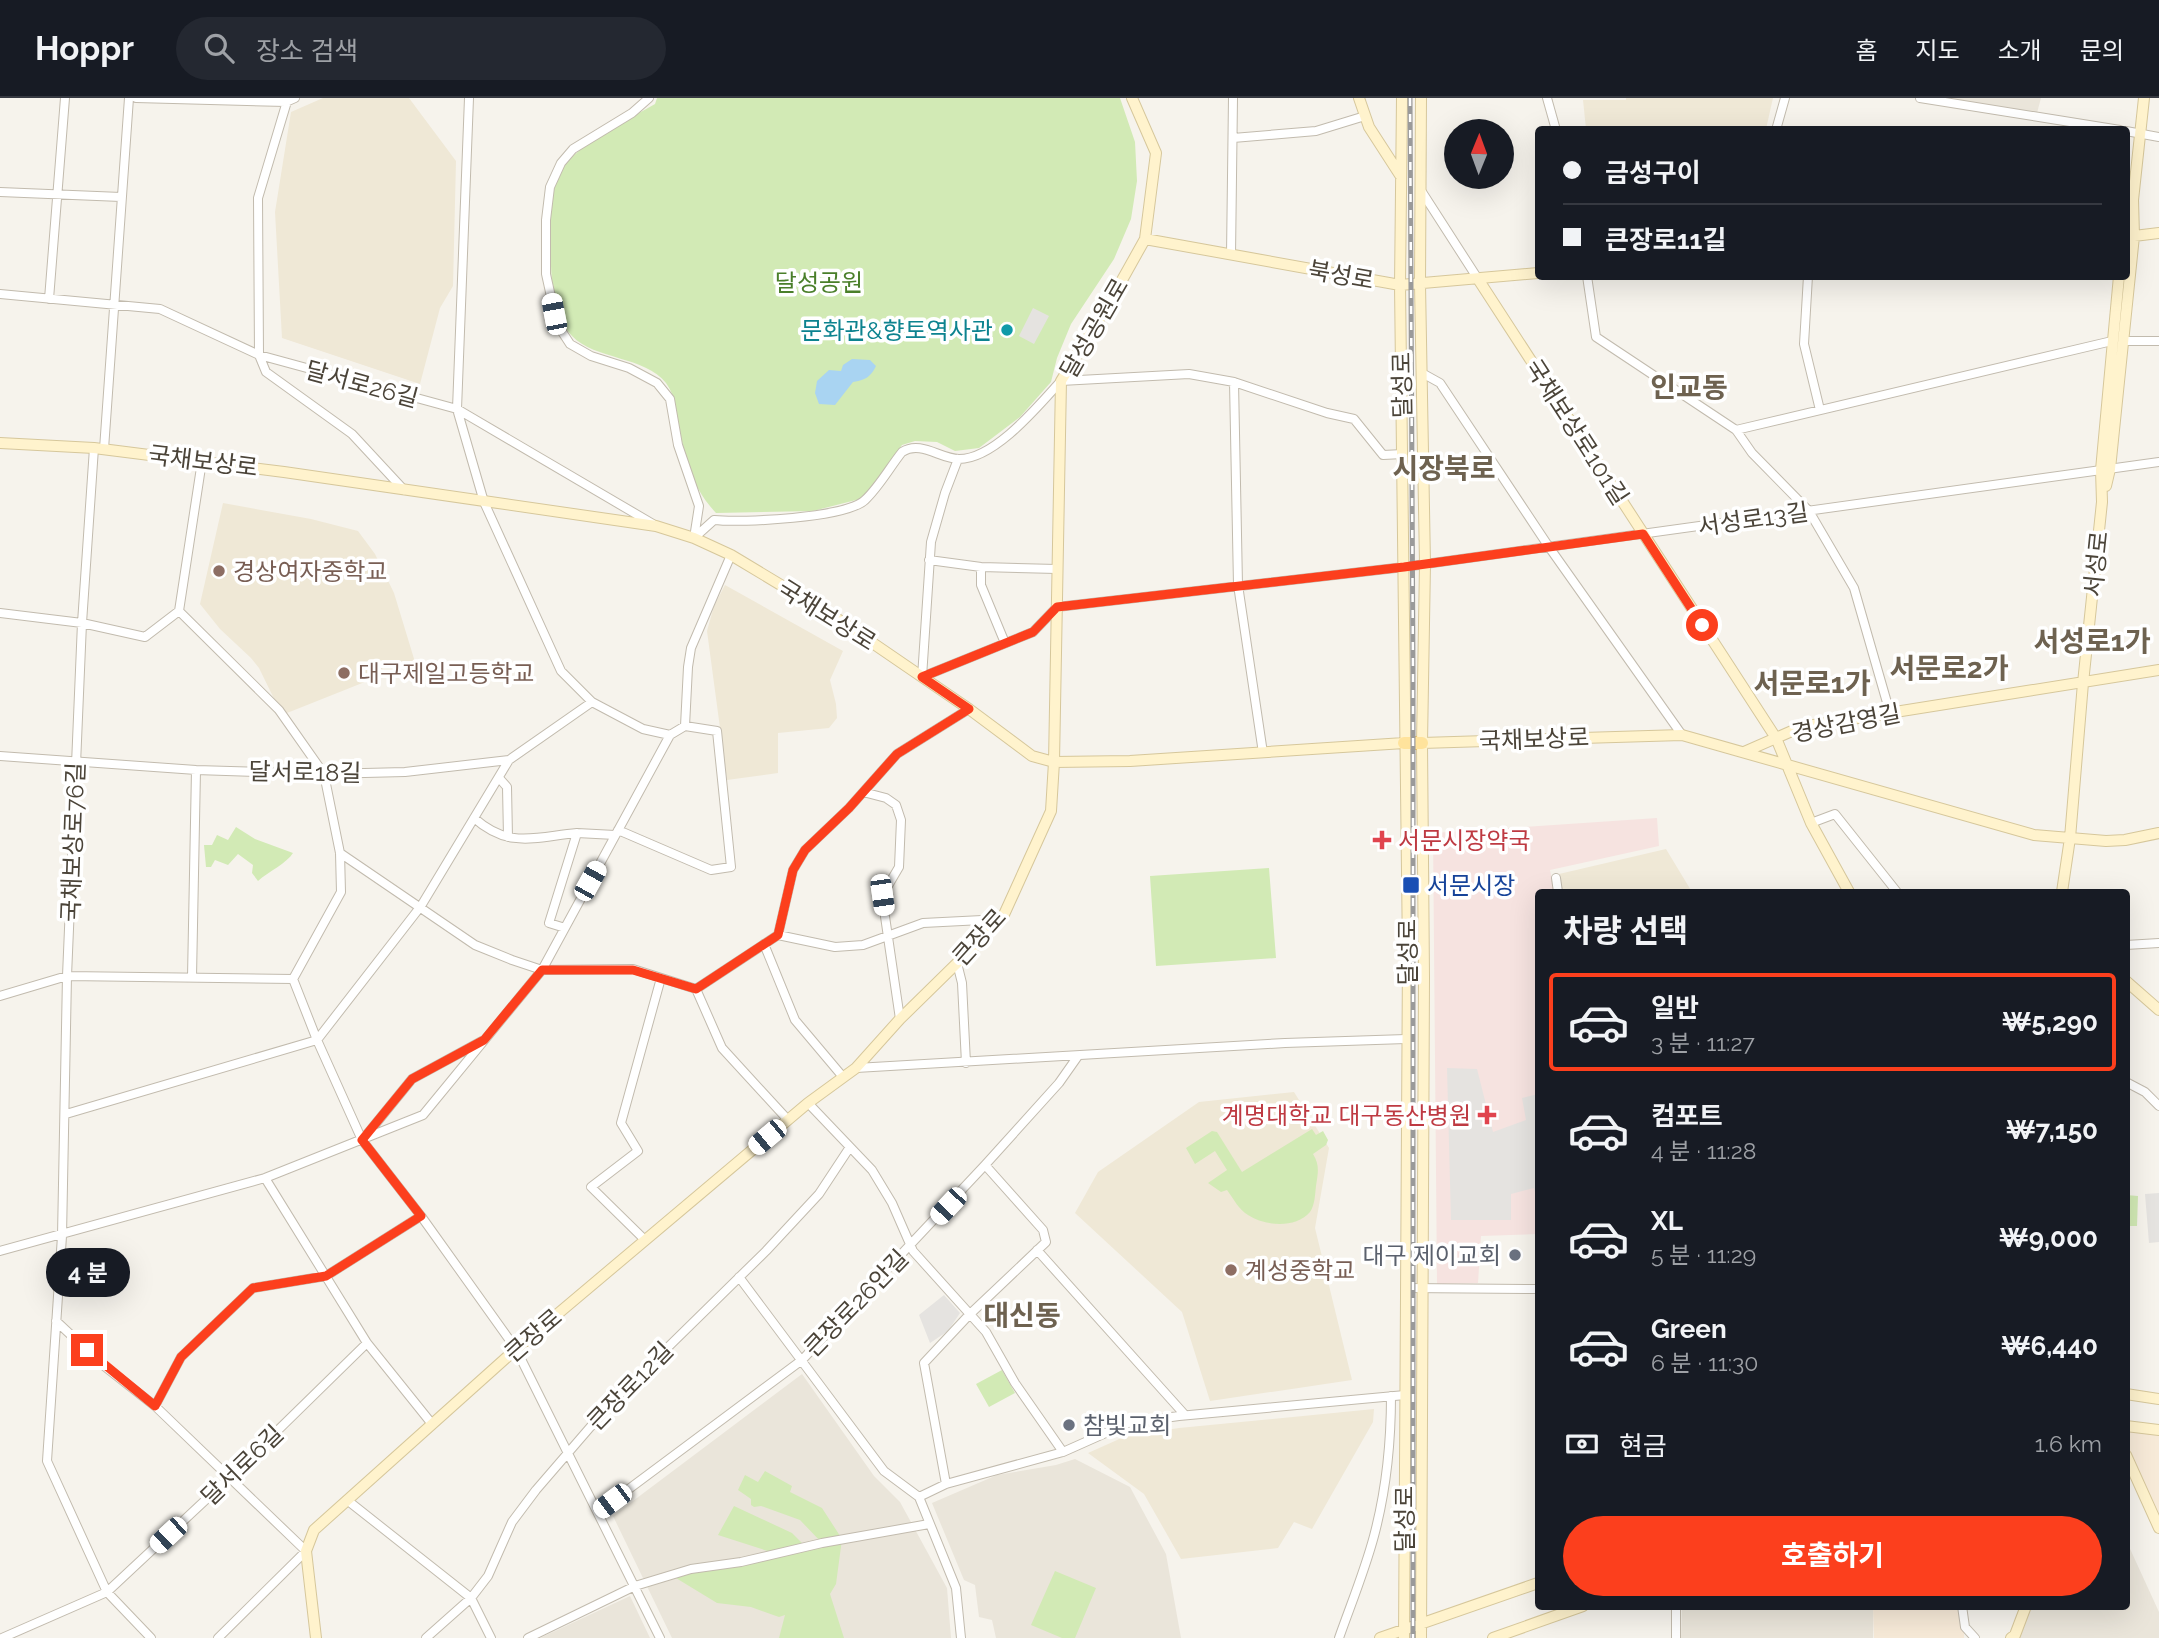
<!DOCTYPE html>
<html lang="ko">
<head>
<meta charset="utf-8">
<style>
	body { margin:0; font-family:Raleway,"Noto Sans KR",sans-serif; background:#242831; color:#f1f3f6; height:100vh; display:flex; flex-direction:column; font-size:26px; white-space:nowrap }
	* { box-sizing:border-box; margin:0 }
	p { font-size:23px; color:#9ea1a6 }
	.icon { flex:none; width:38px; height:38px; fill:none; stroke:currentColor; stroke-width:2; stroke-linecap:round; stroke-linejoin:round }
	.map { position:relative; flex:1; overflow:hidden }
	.panel { position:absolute; left:1535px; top:791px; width:595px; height:721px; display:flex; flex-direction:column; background:#171b24; border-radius:7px; box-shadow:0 7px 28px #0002 }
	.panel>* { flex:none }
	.guide { position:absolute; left:1535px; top:28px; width:595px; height:154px; border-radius:7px; box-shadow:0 7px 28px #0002; display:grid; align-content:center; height:154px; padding:0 28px; background:#171b24 }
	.needle { width:46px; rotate:1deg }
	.controls { position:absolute; left:1444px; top:21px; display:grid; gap:14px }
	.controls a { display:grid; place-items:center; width:70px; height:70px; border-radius:50%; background:#171b24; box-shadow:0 7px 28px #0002; font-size:35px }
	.end { position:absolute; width:32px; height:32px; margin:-16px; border:9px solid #fc3f1d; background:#fff; box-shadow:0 0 0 4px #fff }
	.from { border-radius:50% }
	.bubble { position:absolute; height:49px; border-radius:24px; background:#171b24; box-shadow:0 7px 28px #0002; font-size:23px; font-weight:700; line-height:49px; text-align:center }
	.car { position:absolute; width:21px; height:42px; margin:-21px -10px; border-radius:9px; box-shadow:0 0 5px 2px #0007; background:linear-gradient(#fff 24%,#345 0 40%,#fff 0 76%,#345 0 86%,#fff 0) }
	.guide b { display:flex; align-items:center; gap:24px; height:66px; font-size:26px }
	.guide b+b { border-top:2px solid #363941 }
	.guide i { width:18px; height:18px; background:#f1f3f6 }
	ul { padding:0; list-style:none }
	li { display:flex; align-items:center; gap:21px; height:98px; margin:0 14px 10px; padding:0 14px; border:4px solid transparent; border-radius:7px }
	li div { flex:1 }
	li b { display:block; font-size:26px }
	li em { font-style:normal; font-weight:700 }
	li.selected { border-color:#fc3f1d }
	li>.icon { width:63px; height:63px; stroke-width:1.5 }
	h2 { padding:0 28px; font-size:32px; line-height:84px }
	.pay { display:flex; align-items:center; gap:18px; height:77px; padding:0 28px; font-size:26px }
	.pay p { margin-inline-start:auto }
	.button { display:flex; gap:14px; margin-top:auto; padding:14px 28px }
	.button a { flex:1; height:80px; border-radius:42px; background:#fc3f1d; color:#fff; font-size:28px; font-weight:700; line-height:80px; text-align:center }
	header { display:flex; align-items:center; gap:42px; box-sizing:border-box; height:98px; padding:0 35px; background:#171b24; border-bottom:2px solid #363941 }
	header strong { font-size:33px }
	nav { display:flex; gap:38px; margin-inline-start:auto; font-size:24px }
	.search { width:490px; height:63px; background:#242831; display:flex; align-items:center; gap:18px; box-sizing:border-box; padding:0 24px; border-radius:38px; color:#9ea1a6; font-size:26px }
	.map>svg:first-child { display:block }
	.residential { fill:#eae5da }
	.commercial { fill:#f7ead8 }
	.education { fill:#efe8d6 }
	.medical { fill:#f6e3e0 }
	.green { fill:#d2eab5 }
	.parking { fill:#e5e3e0 }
	.water { fill:#a9d4f2 }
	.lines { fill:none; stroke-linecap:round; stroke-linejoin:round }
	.street-casing { stroke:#c2bbae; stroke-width:10 }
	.secondary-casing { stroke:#d6c79b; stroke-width:12 }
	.primary-casing { stroke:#e6c16a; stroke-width:14 }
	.street { stroke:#fff; stroke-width:8 }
	.secondary { stroke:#fff3cd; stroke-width:10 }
	.primary { stroke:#ffe39c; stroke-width:12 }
	.rail-casing { stroke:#9a9a9a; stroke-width:5 }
	.rail { stroke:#fff; stroke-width:2.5; stroke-dasharray:8; stroke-linecap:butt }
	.route { stroke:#fc3f1d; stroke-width:9 }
	.culture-dot { fill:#0f9aa8; stroke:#fff; stroke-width:2.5 }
	.education-dot { fill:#8d6e63; stroke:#fff; stroke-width:2.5 }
	.health-dot { fill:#e0444e; stroke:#fff; stroke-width:2.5 }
	.transit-dot { fill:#1a4fb4; stroke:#fff; stroke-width:2.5 }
	.worship-dot { fill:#6b7280; stroke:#fff; stroke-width:2.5 }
	.labels { text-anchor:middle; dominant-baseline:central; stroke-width:7; stroke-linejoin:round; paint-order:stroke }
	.street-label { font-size:24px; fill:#4b4439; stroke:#fff }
	.park-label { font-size:24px; fill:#4a7f2a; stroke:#fff }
	.culture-label { font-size:24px; fill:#0d838f; stroke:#fff; text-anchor:end }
	.education-label { font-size:24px; fill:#785e54; stroke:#fff; text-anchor:start }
	.health-label { font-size:24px; fill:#be3a42; stroke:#fff; text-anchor:start }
	.transit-label { font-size:24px; fill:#164399; stroke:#fff; text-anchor:start }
	.worship-label { font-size:24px; fill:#5b616d; stroke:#fff; text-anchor:end }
	.quarter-label { font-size:28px; font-weight:bold; fill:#6e6250; stroke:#fff }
</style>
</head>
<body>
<header>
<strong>Hoppr</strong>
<div class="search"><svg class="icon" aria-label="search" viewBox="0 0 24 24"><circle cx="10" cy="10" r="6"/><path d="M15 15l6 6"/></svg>장소 검색</div>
<nav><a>홈</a><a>지도</a><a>소개</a><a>문의</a></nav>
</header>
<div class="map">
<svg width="2159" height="1540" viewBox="0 0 2159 1540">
	<rect width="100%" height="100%" fill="#f6f3ec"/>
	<!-- residential -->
	<path class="residential" d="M1949,0H2041L2037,15Z
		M802,1276L874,1378L900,1404L947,1490L951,1540H672L613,1418Z
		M1075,1361L1130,1389L1166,1456L1181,1540H996L992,1522L979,1519L975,1487L964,1482L932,1405L997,1377L1056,1367Z
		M2126,1442L2159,1514V1540H2011L2026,1509L2126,1508Z
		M630,1498L650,1540H540Z
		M1682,1509H1873V1540H1681Z"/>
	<!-- commercial -->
	<path class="commercial" d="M2126,1328L2159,1332V1419L2126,1359Z
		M1873,1509H1964V1540H1874Z"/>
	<!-- education -->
	<path class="education" d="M323,0H409L456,63L453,188L440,210L420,286L282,240L275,114L291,14Z
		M1626,0H1773L1766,31H1586L1583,2H1626Z
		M223,405L311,421L358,433L375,456L394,495L415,564L282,617L259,570L251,560L220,531L200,506Z
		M725,487L843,553L830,582L836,606L837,620L829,630L778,635V675L727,682L707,533L714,508Z
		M1666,751L1692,794H1562L1559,776Z
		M1294,994L1329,1050L1315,1130L1352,1282L1210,1303L1182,1214L1075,1115L1098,1074L1199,1004Z
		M1374,1311L1373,1324L1312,1431L1294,1424L1278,1450L1181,1461L1144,1396L1088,1355L1126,1338L1179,1330Z"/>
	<!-- medical -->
	<path class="medical" d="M1657,720L1659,748L1550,772L1554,794H1538V1136L1481,1138L1478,1185L1437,1186L1433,735Z"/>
	<!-- green -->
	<path class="green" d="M657,0H1120L1135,44L1137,83L1131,121L1114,161L1071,226L1057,260L1051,284L1020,319L979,350L955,353L937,344L915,343L902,347L876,384L860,401L813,413L716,415C692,389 686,364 679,329C676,312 676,299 666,285C645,258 595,262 572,238C555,220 552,192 551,168C549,140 546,106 558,79C572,47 626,23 655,6Z
		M236,729L255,741L293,755C287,765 268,774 258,783L252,775L253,767L238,756L228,767L215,762L211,769H206L204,747H212L217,737L228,742Z
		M1269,770L1276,860L1156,868L1150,778Z
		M1312,1031L1316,1037L1323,1033L1328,1042L1326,1047L1313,1056C1320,1067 1318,1075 1316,1088C1315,1096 1315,1107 1310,1114C1295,1131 1265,1128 1248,1117C1239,1112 1233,1100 1227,1092L1221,1094L1208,1085L1227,1072L1215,1053L1195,1066L1186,1050L1212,1033L1217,1034L1242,1074Z
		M2126,1097L2138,1098L2137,1128H2126Z
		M1002,1272L1015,1295L989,1309L976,1286Z
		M765,1373L792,1388L790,1394L822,1410L842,1441L836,1486L830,1496L844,1540H779L785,1517L779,1519L751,1509L717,1505L671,1477L777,1456L718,1437L734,1408L792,1435L806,1449L822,1445L800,1422L761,1408L754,1409L751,1407V1401L738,1392L745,1377L758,1384Z
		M1055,1473L1096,1490L1075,1540H1062L1031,1527Z"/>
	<!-- parking -->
	<path class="parking" d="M1033,210L1049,218L1034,246L1019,238Z
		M1447,970L1477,971L1493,1034L1526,1022L1522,1000L1538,996V1107L1534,1090L1511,1096V1122H1451Z
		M2159,1095V1144L2149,1145L2145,1096Z
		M944,1197L960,1215L948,1233L930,1245L919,1217Z"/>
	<!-- water -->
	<path class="water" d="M852,261L870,262L876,268C871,279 865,282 853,284L835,307L819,306L815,295L817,283L829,272L841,273L843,267Z"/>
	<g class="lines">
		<!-- street casing -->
		<g class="street-casing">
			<path id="street" d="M136,0L286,4L295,0
				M288,0L258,100L259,257L266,274L352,336L404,392
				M469,0L457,311L484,404L561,573L592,604L643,631L670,637
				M649,0L632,15L573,51L561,65L550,89L546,122V176L557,226L570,246L591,258L629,270L657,285L670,301L678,347L699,408L694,440
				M1547,0L1556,32
				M1920,0L2120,32
				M1776,32L1785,0
				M2126,33L2159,39
				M1233,40L1316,33L1365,18
				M0,94L121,99
				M1422,94L1478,181
				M1231,157L1233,0
				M1587,178L1596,239L1736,332L1752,355L1809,413L1854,490L1890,615
				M1808,178L1804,246L1820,312
				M0,196L160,211L259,257L457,311L653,426
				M49,201L65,0
				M2124,243H2159
				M1422,275L1440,285L1549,449L1682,637
				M1234,284L1238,487L1263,655
				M1736,332L2112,243
				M94,350L82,525L67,878L62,1138L47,1363L107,1494L151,1540
				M104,351L129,0
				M958,361L945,395L931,444L922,579L1033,534L1057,509L1404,469L2159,364
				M694,440L714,422C742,425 846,420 865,402C879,389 890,369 902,354C921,342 940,361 959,361C995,361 1039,307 1061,283L1189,276L1234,284L1327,315L1354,321L1383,357L1403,356
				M929,462L981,469L1057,471
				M981,469V487L1005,545
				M179,513L279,612L324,676L340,755L341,794L293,881L317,942L362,1042L421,1118L516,1251L660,1540
				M179,513L202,363
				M0,515L82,525L145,539L179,513
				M685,628L688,569L691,550L731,457
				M0,658L196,672L324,676L405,674L509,662L592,604
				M499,680L507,689L508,739
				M863,694L886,700L896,707L901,722L899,769L882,798L900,921
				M474,720C509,751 535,739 577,735
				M1811,725L1835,716L1897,794
				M340,755L475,847L512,862L542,872L633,871L696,891L778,837L793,772L805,752L849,710L897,656L969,611
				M1556,780L1558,794
				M565,830L549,825L577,735L615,737
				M778,837L835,849L863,847L923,825L1002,821
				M764,846L795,922L843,979
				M2126,847L2159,845
				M957,865L962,885L966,965
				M192,879L196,672
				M696,891L722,950L788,1022
				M0,898L67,878L293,881
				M856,970L1285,945L1406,941
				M2126,984L2145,994L2159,1008
				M808,1005L872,1072L892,1105L913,1153L986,1234L1015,1285L1063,1354
				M66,1016L317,942L421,808L509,662
				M364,1040L412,981L482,943
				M265,1080L367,1245L432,1326
				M645,1142L591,1089L638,1053L621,1025L661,880
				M1037,1152L1185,1317
				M0,1153L265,1080L423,1017L542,872L670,637L685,628L717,633L731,769L711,772L618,732
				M739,1179L884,1373L919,1399L956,1490L961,1540
				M1407,1190L1538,1191
				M56,1223L103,1267L155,1308L306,1453L218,1540
				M155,1308L181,1259L253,1190L326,1178L421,1118
				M946,1386L924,1265L969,1217L1046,1144L1043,1132L985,1067
				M919,1399L946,1386L1063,1354L1128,1325L1179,1318L1405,1297
				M347,1402L471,1500L491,1540
				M598,1414L802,1262L985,1067L1059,985L1078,958
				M1676,1508V1540
				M1962,1508L1965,1529L1975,1540
				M2,1540L107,1494L228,1381L367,1245
				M426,1540L471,1500L488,1478L512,1424L536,1392L611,1305L766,1153L819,1096L850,1049
				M528,1540L635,1488L691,1471L741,1464L822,1445L929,1426
				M1339,1540C1351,1506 1365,1472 1374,1438C1386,1393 1391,1344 1391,1298"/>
		</g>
		<!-- secondary casing -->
		<g class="secondary-casing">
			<path id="secondary" d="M1359,0L1369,29L1400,77
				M1402,0L1400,187L1408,857L1404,1540
				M1421,0L1420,186L1425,466L1422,645L1424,879L1421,1540
				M2126,128L2133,102L2144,0
				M2126,139L2159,135
				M1145,141L1400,187L1538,175
				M1478,181L1776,640L1811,725L1849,794
				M0,345L94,350L284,374L656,428L694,440L731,457L839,522L969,611L1032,658L1054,664L1130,663L1404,645
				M2106,388L2110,371L2134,138L2133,102
				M1422,645L1682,637L2034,737L2106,743L2125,742L2159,735
				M1744,654L1801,629L2159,572
				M2062,794L2070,740L2083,585L2102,404L2101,372L2119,178
				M2126,883L2159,912
				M2126,1296L2159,1301
				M2126,1328L2159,1332
				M2126,1357L2159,1430
				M316,1540L306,1453L314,1432L516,1251L808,1005L856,970L900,921L1002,821L1051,713L1054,664L1061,283L1112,200L1145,141L1156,55L1132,0
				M1380,1540L1538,1485
				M1493,1540L1583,1508
				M2011,1540L2015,1537L2026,1508"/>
		</g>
		<!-- primary casing -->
		<g class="primary-casing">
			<path id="primary" d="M1404,645H1422"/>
		</g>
		<!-- street -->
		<use href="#street" class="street"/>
		<!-- secondary -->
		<use href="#secondary" class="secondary"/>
		<!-- primary -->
		<use href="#primary" class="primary"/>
		<!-- rail casing -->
		<g class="rail-casing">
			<path id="rail" d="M1410,0L1413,575V1540"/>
		</g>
		<!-- rail -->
		<use href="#rail" class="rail"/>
	</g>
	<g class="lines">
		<!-- route -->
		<path class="route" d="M87,1252L155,1308L181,1259L253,1190L326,1178L421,1118L362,1042L412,981L484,942L542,872H633L696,891L778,837L793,772L805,752L849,710L897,656L969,611L922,579L1033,534L1057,509L1404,469L1643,436L1702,527"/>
	</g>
	<!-- markers -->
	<circle class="culture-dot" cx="1007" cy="232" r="7"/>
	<g class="education-dot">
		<circle cx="219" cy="473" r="7"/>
		<circle cx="344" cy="575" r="7"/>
		<circle cx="1231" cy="1172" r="7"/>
	</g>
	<g class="health-dot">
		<path d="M1378.5 731.5h7v7h7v7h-7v7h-7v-7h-7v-7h7z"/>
		<path d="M1483.5 1006.5h7v7h7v7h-7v7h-7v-7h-7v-7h7z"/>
	</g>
	<rect class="transit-dot" x="1402" y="778" width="18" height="18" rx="3.5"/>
	<g class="worship-dot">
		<circle cx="1515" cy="1157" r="7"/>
		<circle cx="1069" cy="1327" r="7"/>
	</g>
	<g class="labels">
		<!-- street labels -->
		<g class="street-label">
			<text transform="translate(1341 177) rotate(10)">북성로</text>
			<text transform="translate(1094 230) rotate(-60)">달성공원로</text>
			<text transform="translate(362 286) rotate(15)">달서로26길</text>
			<text transform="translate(1402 287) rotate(-91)">달성로</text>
			<text transform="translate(1577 334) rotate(57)">국채보상로101길</text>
			<text transform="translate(203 363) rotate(7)">국채보상로</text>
			<text transform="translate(1753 421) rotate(-8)">서성로13길</text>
			<text transform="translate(2096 466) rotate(-84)">서성로</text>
			<text transform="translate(827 517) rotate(32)">국채보상로</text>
			<text transform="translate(1846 625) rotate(-11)">경상감영길</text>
			<text transform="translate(1534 641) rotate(-2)">국채보상로</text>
			<text transform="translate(305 674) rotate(1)">달서로18길</text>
			<text transform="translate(73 744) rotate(-88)">국채보상로76길</text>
			<text transform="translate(979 839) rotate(-48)">큰장로</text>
			<text transform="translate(1407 854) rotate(-90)">달성로</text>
			<text transform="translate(856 1205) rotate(-46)">큰장로26안길</text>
			<text transform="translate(533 1237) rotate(-41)">큰장로</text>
			<text transform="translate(630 1288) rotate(-46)">큰장로12길</text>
			<text transform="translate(242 1367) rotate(-44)">달서로6길</text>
			<text transform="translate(1404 1421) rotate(-90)">달성로</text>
		</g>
		<!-- park labels -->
		<g class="park-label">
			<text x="819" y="184">달성공원</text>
		</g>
		<!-- culture labels -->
		<g class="culture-label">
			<text x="993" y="232">문화관&amp;향토역사관</text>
		</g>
		<!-- education labels -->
		<g class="education-label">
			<text x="233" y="473">경상여자중학교</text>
			<text x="358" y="575">대구제일고등학교</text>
			<text x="1245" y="1172">계성중학교</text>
		</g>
		<!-- health labels -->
		<g class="health-label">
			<text x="1398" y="742">서문시장약국</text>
			<text x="1471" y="1017" text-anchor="end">계명대학교 대구동산병원</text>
		</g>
		<!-- transit labels -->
		<g class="transit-label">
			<text x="1427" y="787">서문시장</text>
		</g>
		<!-- worship labels -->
		<g class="worship-label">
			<text x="1501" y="1157">대구 제이교회</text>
			<text x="1083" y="1327" text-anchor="start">참빛교회</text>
		</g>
		<!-- quarter labels -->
		<g class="quarter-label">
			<text x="1689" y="289">인교동</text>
			<text x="1444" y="370">시장북로</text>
			<text x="2092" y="543">서성로1가</text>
			<text x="1949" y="570">서문로2가</text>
			<text x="1812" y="585">서문로1가</text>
			<text x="1022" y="1217">대신동</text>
		</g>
	</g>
</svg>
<div class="controls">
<a><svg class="needle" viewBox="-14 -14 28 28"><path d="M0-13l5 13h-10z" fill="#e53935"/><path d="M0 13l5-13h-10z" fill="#9ea1a6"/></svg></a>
</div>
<i class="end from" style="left:1702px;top:527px"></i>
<i class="end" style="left:87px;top:1252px"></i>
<div class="bubble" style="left:46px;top:1150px;width:84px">4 분</div>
<i class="car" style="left:554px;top:216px;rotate:349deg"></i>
<i class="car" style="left:590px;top:783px;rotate:29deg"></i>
<i class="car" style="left:882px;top:797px;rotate:172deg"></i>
<i class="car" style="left:767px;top:1039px;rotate:230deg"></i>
<i class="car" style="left:948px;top:1108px;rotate:223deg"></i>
<i class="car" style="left:612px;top:1403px;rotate:233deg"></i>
<i class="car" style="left:168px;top:1437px;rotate:227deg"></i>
<div class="guide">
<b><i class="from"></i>금성구이</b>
<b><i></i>큰장로11길</b>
</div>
<section class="panel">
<h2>차량 선택</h2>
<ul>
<li class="selected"><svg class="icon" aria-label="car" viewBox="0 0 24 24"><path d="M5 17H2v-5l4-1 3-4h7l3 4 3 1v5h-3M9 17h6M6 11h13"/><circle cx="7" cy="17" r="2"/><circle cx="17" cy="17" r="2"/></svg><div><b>일반</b><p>3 분 · 11:27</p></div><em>₩5,290</em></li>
<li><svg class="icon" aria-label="car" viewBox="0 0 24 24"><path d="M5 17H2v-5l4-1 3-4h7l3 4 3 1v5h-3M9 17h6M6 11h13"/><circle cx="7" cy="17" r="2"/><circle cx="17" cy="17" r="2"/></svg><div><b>컴포트</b><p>4 분 · 11:28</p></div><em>₩7,150</em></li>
<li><svg class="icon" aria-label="car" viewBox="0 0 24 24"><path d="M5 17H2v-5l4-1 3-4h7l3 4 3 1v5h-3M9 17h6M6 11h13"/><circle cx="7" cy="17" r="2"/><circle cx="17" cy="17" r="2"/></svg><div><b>XL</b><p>5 분 · 11:29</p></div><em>₩9,000</em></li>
<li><svg class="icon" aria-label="car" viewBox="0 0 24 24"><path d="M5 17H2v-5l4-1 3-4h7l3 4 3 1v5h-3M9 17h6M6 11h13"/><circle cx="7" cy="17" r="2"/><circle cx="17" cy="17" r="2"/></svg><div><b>Green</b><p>6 분 · 11:30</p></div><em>₩6,440</em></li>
</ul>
<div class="pay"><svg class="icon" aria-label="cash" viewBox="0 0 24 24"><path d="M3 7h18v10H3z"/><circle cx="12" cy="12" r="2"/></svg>현금<p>1.6 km</p></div>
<div class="button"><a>호출하기</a></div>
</section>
</div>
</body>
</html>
